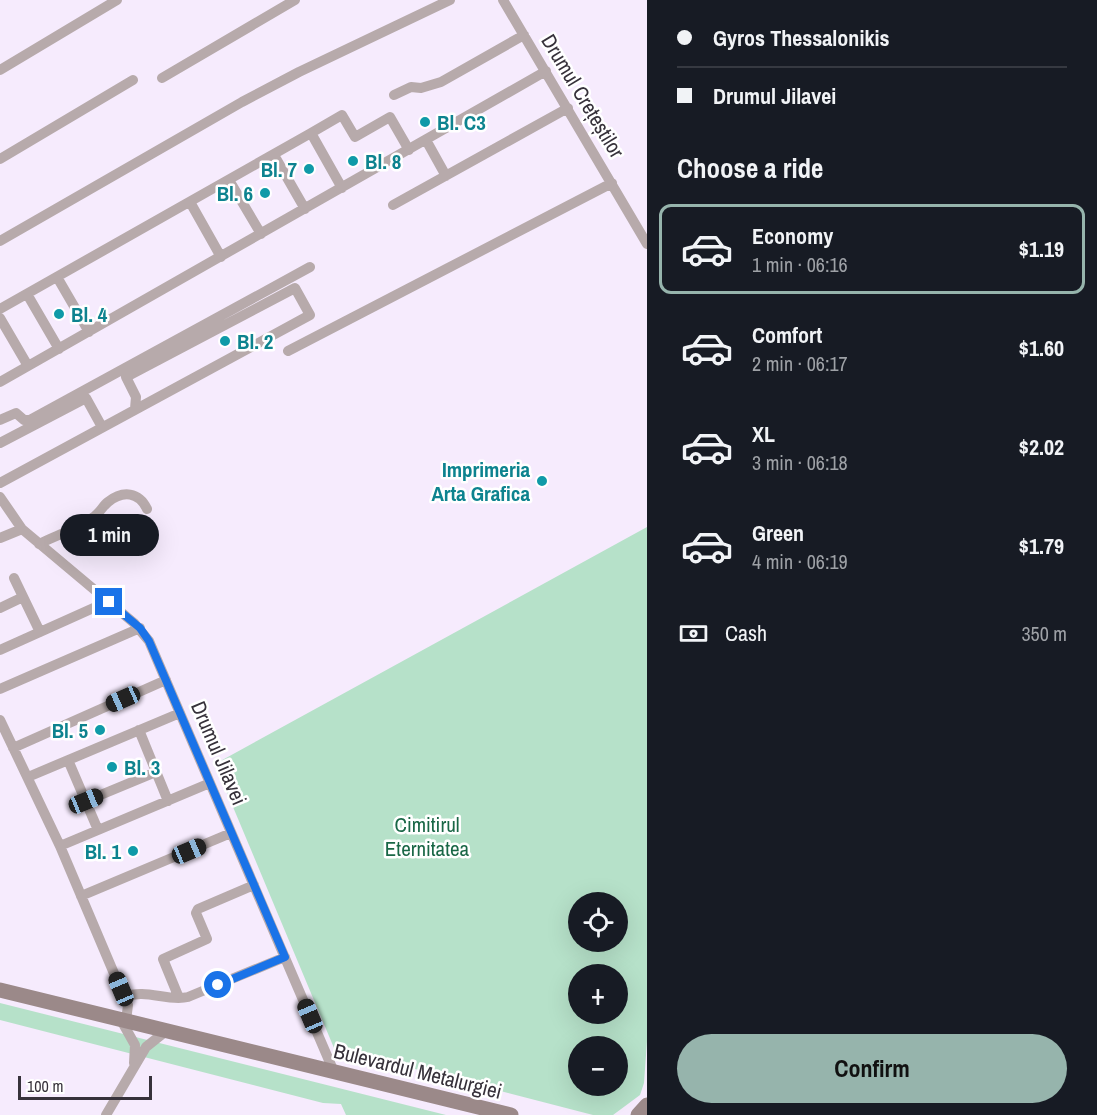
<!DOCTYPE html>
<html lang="en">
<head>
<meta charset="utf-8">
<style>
	body { margin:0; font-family:"Archivo Narrow",sans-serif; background:#242831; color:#f1f3f6; height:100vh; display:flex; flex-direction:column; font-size:22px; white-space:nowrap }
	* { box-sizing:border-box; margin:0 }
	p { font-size:20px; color:#9ea1a6 }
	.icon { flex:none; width:33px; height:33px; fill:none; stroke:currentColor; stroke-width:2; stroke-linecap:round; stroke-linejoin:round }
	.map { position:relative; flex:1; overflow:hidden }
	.panel { display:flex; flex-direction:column; background:#171b24; width:450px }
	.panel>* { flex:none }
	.guide { display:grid; align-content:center; height:132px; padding:0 30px; background:#171b24 }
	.controls { position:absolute; left:568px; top:892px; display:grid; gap:12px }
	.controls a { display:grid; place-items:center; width:60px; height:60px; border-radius:50%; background:#171b24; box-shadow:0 6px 24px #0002; font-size:30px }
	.scale { position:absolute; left:18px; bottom:15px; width:134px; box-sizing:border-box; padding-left:6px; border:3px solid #36313a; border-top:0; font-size:16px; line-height:21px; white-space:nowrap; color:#36313a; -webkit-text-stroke:4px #fff; paint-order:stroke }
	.end { position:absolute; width:27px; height:27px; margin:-14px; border:8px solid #1a73e8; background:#fff; box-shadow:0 0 0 3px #fff }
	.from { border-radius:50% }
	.bubble { position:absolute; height:42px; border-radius:21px; background:#171b24; box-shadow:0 6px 24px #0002; font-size:20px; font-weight:800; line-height:42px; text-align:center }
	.car { position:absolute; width:18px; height:36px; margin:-18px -9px; border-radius:8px; box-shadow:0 0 4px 2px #0007; background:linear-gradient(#222 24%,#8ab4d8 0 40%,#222 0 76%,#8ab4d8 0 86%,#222 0) }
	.guide b { display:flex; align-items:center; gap:21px; height:57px; font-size:22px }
	.guide b+b { border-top:2px solid #363941 }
	.guide i { width:15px; height:15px; background:#f1f3f6 }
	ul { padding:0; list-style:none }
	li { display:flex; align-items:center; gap:18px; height:90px; margin:0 12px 9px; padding:0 18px; border:3px solid transparent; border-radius:12px }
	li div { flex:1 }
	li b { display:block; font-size:22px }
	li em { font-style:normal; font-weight:800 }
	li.current { border-color:#96b4ac }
	li>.icon { width:54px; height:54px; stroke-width:1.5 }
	h2 { padding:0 30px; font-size:27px; line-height:72px }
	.pay { display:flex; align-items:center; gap:15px; height:66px; padding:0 30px; font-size:22px }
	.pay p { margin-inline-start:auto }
	.primary-button { display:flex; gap:12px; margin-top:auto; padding:12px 30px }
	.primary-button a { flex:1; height:69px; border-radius:36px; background:#96b4ac; color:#111; font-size:24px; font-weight:800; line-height:69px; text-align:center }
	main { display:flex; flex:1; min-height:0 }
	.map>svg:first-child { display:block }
	.green { fill:#b6e1c9; fill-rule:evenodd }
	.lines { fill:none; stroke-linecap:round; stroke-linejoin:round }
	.minor { stroke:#b7aaab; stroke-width:10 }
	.secondary { stroke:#9b8989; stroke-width:15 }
	.route { stroke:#1a73e8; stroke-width:8 }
	.culture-dot { fill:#0f9aa8; stroke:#fff; stroke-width:2 }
	.labels { text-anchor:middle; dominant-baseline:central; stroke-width:5; stroke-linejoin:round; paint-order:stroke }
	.street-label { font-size:21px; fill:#36313a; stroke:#fff }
	.culture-label { font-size:21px; font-weight:bold; fill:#0d838f; stroke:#fff; text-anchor:start }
	.park-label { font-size:21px; fill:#196746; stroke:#fff }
</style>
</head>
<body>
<main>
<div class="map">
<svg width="647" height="1115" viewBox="0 0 647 1115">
	<rect width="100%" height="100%" fill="#f6ebfd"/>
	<!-- green -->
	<path class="green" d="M647,527V1041L644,1083L640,1095L613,1115H593L334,1048L215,764ZM579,903H618V942H579ZM579,975H618V1014H579ZM579,1047H618V1086H579Z
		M0,1003L446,1115H346L341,1104L323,1103L0,1020Z"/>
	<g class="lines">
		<!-- minor -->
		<path class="minor" d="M503,0L647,244
			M0,70L117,0
			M162,78L295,0
			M394,95L411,87L421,88L441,82L524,35
			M311,133L342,115L355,137L390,117L409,150
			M426,140L446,176
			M274,155L305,209
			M0,159L133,80
			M229,180L261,234
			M190,202L221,257
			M393,205L568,108
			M0,241L242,102L299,72L450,0
			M57,277L89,332
			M27,294L59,349
			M0,309L311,133L342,188
			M0,318L28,366
			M288,351L612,183
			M0,382L546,71
			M0,420L16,413L24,420H30L310,267
			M0,443L86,398L102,427
			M0,483L310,315L295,288L126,377L136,397L135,409
			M0,497L22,529L134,623L149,641L334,1072
			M0,538L22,529
			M39,544C57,535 79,528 95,516C100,512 103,506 108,502C123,490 139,492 147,509
			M14,578L40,632
			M0,608L23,597
			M0,650L109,601
			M0,689L140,628
			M0,720L60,846L124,997L128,1005L126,1021
			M139,730L168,801
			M13,748L166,680
			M68,760L98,830
			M28,777L180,713
			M86,801L156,772
			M60,846L210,783
			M81,896L231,833
			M124,997C146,988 167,1002 188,997L285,957
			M179,998L163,959L207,939L196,913L198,909L254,885
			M121,1020L135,1045L134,1063
			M106,1115L146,1047L166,1031"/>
		<!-- secondary -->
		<path class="secondary" d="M0,990L511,1115
			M638,1115L647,1105"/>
	</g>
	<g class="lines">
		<!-- route -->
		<path class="route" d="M109,602L140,628L149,641L285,957L218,985"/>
	</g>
	<!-- markers -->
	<g class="culture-dot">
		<circle cx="425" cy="122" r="6"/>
		<circle cx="353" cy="161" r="6"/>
		<circle cx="309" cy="169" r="6"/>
		<circle cx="265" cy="193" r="6"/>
		<circle cx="59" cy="314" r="6"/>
		<circle cx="225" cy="341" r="6"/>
		<circle cx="542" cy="481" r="6"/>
		<circle cx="100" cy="730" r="6"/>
		<circle cx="112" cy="767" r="6"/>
		<circle cx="133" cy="851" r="6"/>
	</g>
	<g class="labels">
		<!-- street labels -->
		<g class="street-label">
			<text transform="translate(583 96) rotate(59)">Drumul Crețeștilor</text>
			<text transform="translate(219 753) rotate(67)">Drumul Jilavei</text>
			<text transform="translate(418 1071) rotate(14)">Bulevardul Metalurgiei</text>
		</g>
		<!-- culture labels -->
		<g class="culture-label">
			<text x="437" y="122">Bl. C3</text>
			<text x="365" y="161">Bl. 8</text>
			<text x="297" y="169" text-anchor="end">Bl. 7</text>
			<text x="253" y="193" text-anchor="end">Bl. 6</text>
			<text x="71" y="314">Bl. 4</text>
			<text x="237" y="341">Bl. 2</text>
			<text x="530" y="469" text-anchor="end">Imprimeria<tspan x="530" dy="24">Arta Grafica</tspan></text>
			<text x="88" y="730" text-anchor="end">Bl. 5</text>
			<text x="124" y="767">Bl. 3</text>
			<text x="121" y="851" text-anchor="end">Bl. 1</text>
		</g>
		<!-- park labels -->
		<g class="park-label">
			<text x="427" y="824">Cimitirul<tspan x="427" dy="24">Eternitatea</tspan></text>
		</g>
	</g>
</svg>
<div class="controls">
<a><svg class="icon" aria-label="locate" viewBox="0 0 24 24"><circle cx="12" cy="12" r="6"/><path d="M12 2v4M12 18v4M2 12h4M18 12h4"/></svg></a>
<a>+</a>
<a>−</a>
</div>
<div class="scale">100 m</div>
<i class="end from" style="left:218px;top:985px"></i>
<i class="end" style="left:109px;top:602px"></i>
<div class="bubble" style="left:60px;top:514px;width:99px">1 min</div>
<i class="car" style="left:123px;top:699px;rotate:246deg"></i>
<i class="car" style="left:86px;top:801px;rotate:68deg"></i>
<i class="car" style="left:189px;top:851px;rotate:67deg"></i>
<i class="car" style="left:121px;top:989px;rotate:337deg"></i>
<i class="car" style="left:310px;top:1016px;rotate:337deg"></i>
</div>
<section class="panel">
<div class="guide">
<b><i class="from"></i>Gyros Thessalonikis</b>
<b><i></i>Drumul Jilavei</b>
</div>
<h2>Choose a ride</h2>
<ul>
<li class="current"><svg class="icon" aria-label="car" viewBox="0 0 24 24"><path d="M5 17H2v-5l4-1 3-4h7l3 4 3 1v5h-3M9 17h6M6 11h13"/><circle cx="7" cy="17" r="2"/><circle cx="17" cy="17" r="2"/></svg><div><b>Economy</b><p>1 min · 06:16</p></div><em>$1.19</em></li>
<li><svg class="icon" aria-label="car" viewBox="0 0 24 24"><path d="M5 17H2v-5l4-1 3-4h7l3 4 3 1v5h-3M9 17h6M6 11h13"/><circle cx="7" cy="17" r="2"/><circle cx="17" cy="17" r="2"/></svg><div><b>Comfort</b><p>2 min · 06:17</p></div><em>$1.60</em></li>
<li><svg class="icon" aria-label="car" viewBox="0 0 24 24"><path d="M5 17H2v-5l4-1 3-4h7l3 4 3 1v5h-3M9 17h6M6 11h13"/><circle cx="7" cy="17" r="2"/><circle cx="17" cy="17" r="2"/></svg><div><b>XL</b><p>3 min · 06:18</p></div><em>$2.02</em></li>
<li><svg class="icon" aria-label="car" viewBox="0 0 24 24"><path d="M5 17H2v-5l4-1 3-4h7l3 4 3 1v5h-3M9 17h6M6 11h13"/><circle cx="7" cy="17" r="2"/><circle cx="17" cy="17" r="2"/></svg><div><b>Green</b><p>4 min · 06:19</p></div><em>$1.79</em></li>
</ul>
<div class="pay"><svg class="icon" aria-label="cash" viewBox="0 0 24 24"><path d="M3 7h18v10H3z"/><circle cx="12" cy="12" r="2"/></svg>Cash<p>350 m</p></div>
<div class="primary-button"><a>Confirm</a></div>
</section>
</main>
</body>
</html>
